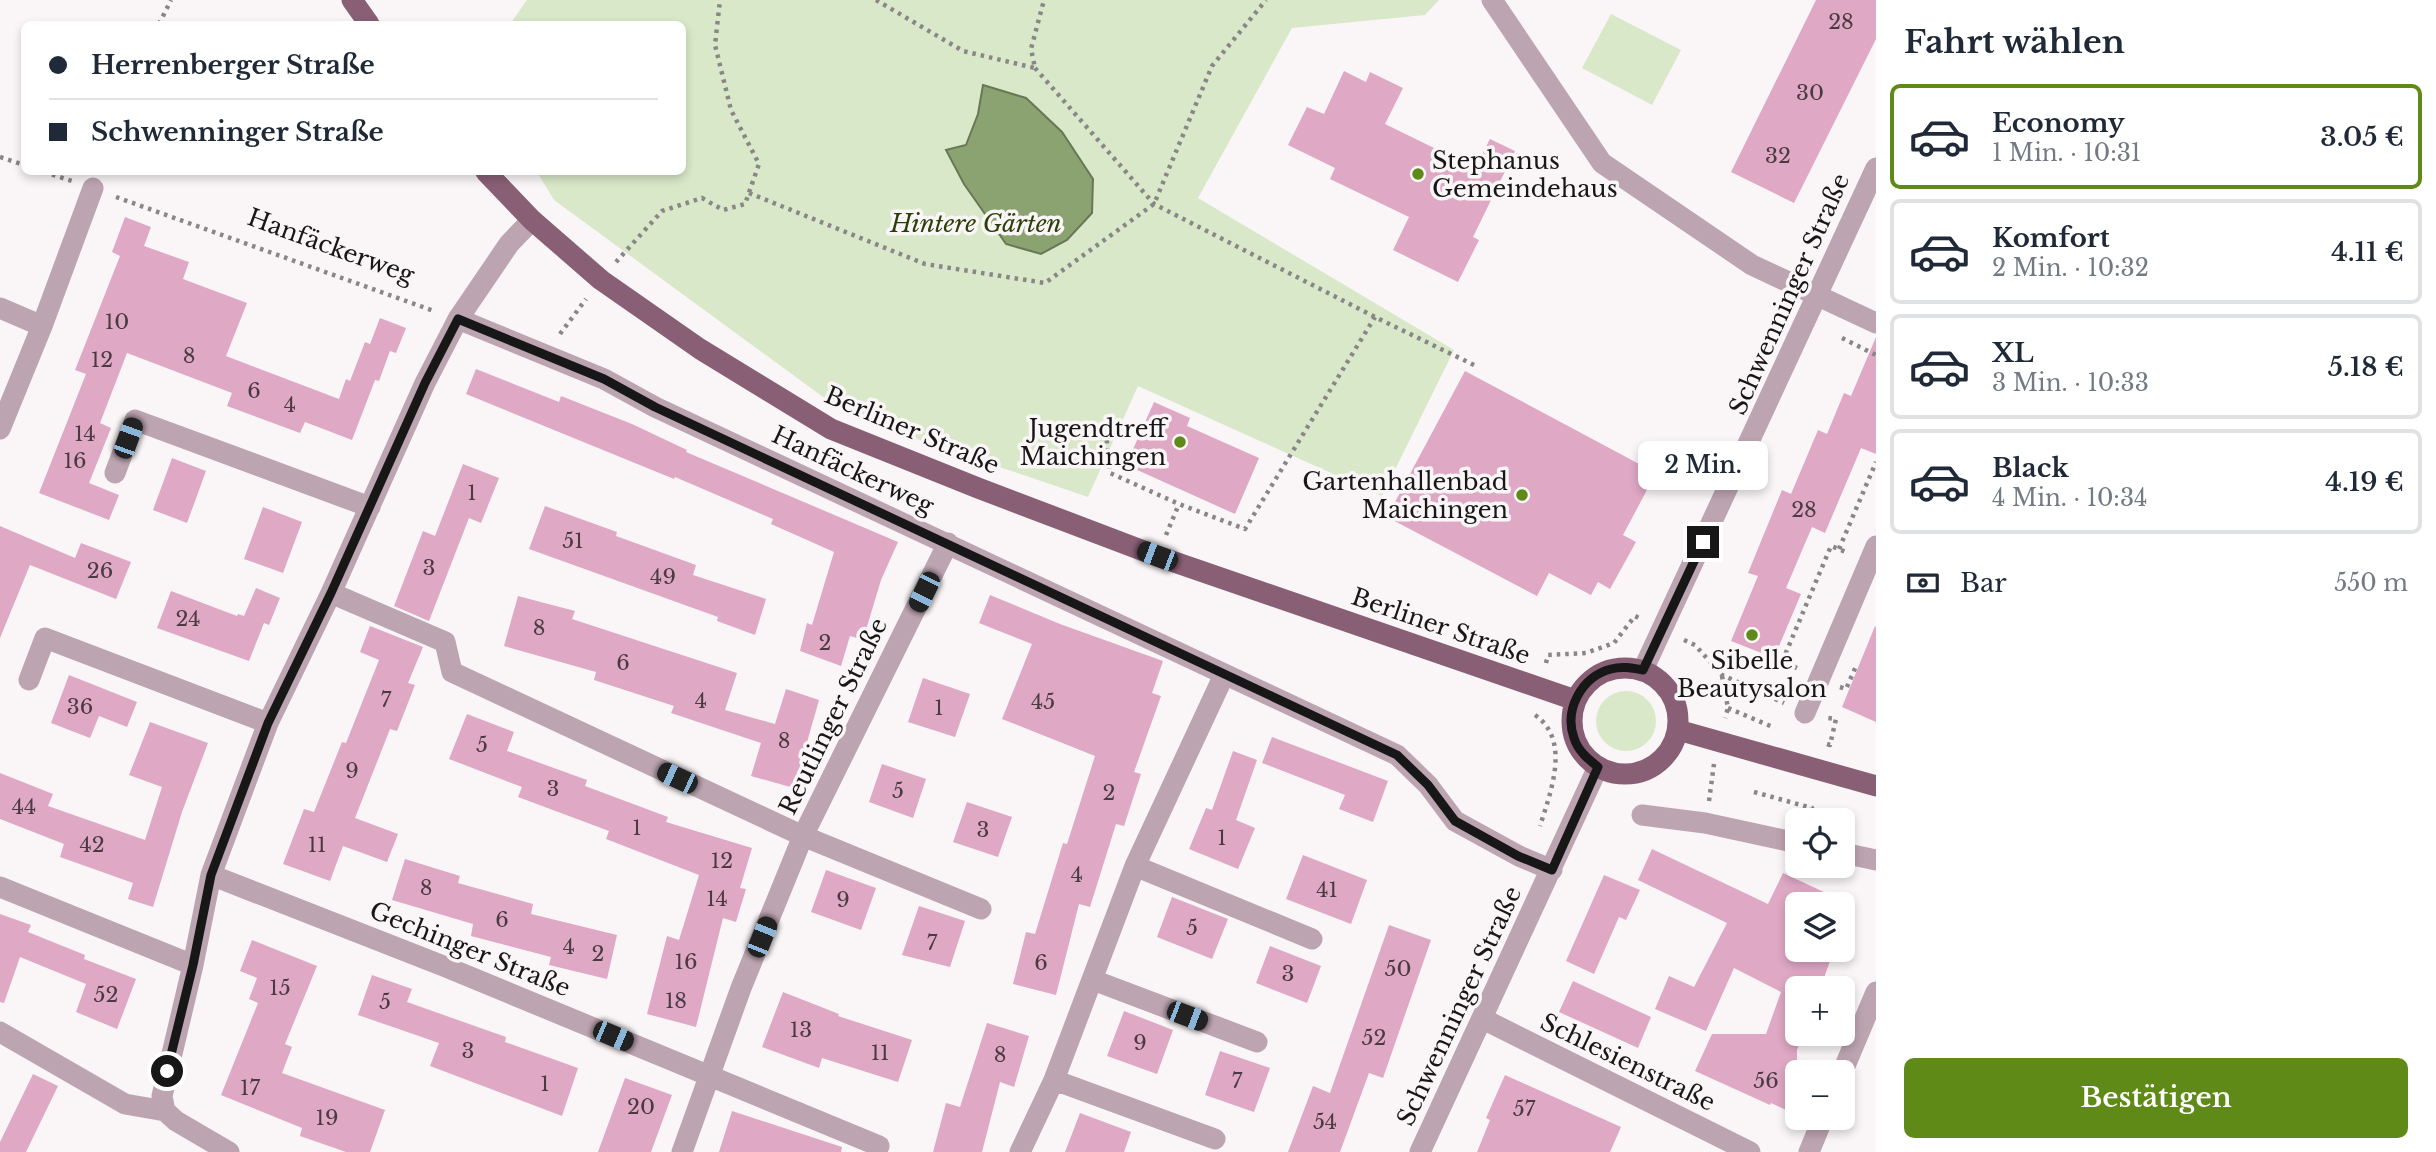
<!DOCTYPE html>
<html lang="de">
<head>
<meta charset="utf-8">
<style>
	body { margin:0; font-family:"Libre Baskerville",serif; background:#f2f2f3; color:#1f2937; height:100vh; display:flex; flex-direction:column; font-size:26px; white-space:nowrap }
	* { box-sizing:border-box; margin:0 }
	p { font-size:23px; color:#747a83 }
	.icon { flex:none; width:38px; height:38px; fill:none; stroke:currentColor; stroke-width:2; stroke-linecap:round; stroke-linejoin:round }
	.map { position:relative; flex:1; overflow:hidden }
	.sheet { display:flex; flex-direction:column; background:#fff; width:560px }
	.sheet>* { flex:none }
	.banner { position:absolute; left:21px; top:21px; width:665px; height:154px; border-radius:10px; box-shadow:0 4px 10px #0003; display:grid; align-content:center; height:154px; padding:0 28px; background:#fff }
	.buttons { position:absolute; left:1785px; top:808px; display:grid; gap:14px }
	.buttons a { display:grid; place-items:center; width:70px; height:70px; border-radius:10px; background:#fff; box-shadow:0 4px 10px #0003; font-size:35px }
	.end { position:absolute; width:32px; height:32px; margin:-16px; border:9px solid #181718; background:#fff; box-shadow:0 0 0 4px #fff }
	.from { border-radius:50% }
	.bubble { position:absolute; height:49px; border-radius:10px; background:#fff; box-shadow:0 4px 10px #0003; font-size:23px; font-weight:600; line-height:49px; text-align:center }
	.car { position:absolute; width:21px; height:42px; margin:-21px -10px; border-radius:9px; box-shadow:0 0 5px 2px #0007; background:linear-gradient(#222 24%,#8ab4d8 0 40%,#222 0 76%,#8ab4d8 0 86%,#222 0) }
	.banner b { display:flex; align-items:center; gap:24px; height:66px; font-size:26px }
	.banner b+b { border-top:2px solid #e0e1e3 }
	.banner i { width:18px; height:18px; background:#1f2937 }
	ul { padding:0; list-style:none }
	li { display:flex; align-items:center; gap:21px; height:105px; margin:0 14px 10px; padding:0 14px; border:4px solid #e0e1e3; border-radius:10px }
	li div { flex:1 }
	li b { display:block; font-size:26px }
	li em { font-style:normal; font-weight:600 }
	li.active { border-color:#608a17 }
	li>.icon { width:63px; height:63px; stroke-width:1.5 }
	h2 { padding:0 28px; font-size:32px; line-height:84px }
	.pay { display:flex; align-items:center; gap:18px; height:77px; padding:0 28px; font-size:26px }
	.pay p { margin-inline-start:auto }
	.button { display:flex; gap:14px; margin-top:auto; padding:14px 28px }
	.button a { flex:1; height:80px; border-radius:10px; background:#608a17; color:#fff; font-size:28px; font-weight:600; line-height:80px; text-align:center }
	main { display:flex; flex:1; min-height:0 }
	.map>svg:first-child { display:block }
	.green { fill:#d9e8c9 }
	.water { fill:#8ba271; stroke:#687856; stroke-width:2 }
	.building { fill:#dfa8c5 }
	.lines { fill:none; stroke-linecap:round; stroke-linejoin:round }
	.path { stroke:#898688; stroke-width:4.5; stroke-dasharray:3.5 5; stroke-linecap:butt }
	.minor { stroke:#bca4b0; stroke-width:21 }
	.major { stroke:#895f75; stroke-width:21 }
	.route { stroke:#181718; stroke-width:9 }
	.poi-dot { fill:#608a17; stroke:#faf6f8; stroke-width:2.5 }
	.labels { text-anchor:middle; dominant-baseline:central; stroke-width:7; stroke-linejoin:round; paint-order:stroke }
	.number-label { font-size:21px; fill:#4a3b43 }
	.poi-label { font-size:24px; fill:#181718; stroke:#faf6f8; text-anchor:end }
	.park-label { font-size:24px; font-style:italic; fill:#2b4007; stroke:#faf6f8 }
	.street-label { font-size:24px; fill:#181718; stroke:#faf6f8 }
</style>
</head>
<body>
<main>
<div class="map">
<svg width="1876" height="1152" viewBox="0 0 1876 1152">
	<rect width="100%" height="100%" fill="#faf6f8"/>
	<!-- green -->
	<path class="green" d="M527,0H1439L1425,15L1292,28L1198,198L1454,350L1382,496L1138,386L1088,497L849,416L554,200L537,172H682V24H510Z
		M1611,14L1681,50L1652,105L1582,68Z
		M1596 721a30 30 0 1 1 60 0a30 30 0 1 1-60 0Z"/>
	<!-- water -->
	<path class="water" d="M983,85L1026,98L1062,132L1093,179L1092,213L1067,240L1041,254L1006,244L964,184L946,150L966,145L978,114Z"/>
	<!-- building -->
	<path class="building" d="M1816,0H1876V39L1794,203L1731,172Z
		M1344,71L1366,82L1370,72L1403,88L1385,124L1475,168L1490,139L1515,151L1473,237L1479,240L1458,282L1393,250L1409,217L1330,179L1335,168L1288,145L1307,107L1324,114Z
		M125,217L151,227L144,246L189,262L183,279L247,303L226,356L339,399L346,379L350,381L365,342L370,344L380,318L406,328L396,353L390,351L379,381L375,380L352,440L305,422L300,433L227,406L232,393L127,353L100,423L111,428L89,483L119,495L109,520L39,493L86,374L75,370L120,256L112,252Z
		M1876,337V454L1861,448L1825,533L1812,527L1786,588L1801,594L1774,658L1731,641L1758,576L1748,573L1782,490L1791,494L1818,430L1827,434L1844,393L1851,396Z
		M476,369L559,402L561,396L632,424L687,450L686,452L898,542L881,580L863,640L850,636L841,666L800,651L807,623L812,625L834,552L771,524L773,519L675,477L674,479L466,394Z
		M1465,371L1656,473L1623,535L1636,542L1610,589L1598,582L1591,595L1549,573L1537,596L1387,517Z
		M1154,402L1190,418L1187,426L1259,458L1235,514L1126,465Z
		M172,458L206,471L187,523L153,510Z
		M463,464L499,478L481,523L469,518L429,621L394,606L423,531L435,536Z
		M545,506L617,532L616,536L696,565L693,575L766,599L755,635L717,621L718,617L529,549Z
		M263,507L302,522L283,573L244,559Z
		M0,526L75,558L81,543L131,562L116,599L30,565L0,638Z
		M256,588L280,598L269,625L264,623L249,661L157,628L171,591L237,616L238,614L244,616Z
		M990,595L1060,624L1163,661L1152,693L1161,696L1134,772L1141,774L1124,826L1116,824L1090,907L1079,904L1056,995L1013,984L1026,932L1035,934L1063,843L1067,844L1095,756L1002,719L1032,644L979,623Z
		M518,596L575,611L572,619L737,673L725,710L775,724L786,689L819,700L794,788L751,776L761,743L671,713L674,706L594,680L596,672L504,646Z
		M370,626L423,647L408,683L415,685L397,731L390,729L355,818L398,834L387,862L343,846L330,881L283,864L304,809L314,812L342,742L346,743L379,660L360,652Z
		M1875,626L1876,627V722L1842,707Z
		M69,675L137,702L127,727L99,716L90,738L51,723Z
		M923,678L970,694L955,737L908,722Z
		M467,714L514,732L507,751L587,780L585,786L668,817L666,822L752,848L740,888L746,889L736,922L723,918L696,1027L647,1014L667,936L679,940L699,875L606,839L609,831L518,797L522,787L449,759Z
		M150,722L208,743L182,812L153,907L128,899L133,883L60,857L64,844L0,819V773L53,794L48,806L145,840L162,787L129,775Z
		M1272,737L1388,781L1373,822L1339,809L1345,795L1262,763Z
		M1233,751L1257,760L1236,820L1255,828L1238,869L1189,849L1206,808L1212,810Z
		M882,764L926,779L913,818L869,802Z
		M967,802L1012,817L998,857L953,842Z
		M1652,849L1768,904L1783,873L1852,905H1797V950H1834L1820,989H1797V1034H1803L1797,1050V1092L1794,1093L1786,1110L1771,1103L1770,1105L1695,1071L1712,1034H1766L1781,992L1734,968L1706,1031L1655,1009L1669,976L1694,987L1727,923L1638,880Z
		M1303,855L1367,880L1351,924L1286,899Z
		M405,859L460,876L458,883L533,904L531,914L617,935L607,979L549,965L551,957L471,936L473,924L392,900Z
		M826,870L876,888L861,930L811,912Z
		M1604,875L1640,890L1626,920L1619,917L1594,974L1566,961Z
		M1172,897L1228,919L1212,959L1157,937Z
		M919,906L965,921L950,967L902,955Z
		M0,914L31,925L28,932L85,955L84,959L136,979L117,1029L76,1012L86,984L20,957L4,1003L0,1002Z
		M1389,925L1431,940L1383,1078L1369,1073L1340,1152H1288L1313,1086L1330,1093Z
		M252,940L317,966L285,1044L292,1047L282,1073L385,1110L370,1152H346L300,1136L302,1128L221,1095L258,1003L249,999L257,978L240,971Z
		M1270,946L1321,966L1307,1003L1256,983Z
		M372,975L412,989L407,1002L506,1037L505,1042L578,1068L562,1116L430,1066L439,1043L358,1015Z
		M1573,981L1651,1017L1638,1048L1559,1012Z
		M783,992L839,1014L838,1016L912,1040L898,1082L822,1058L819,1068L762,1047Z
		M1124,1011L1173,1030L1157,1074L1107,1056Z
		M987,1023L1029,1036L1014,1087L1000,1082L982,1152H933L946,1103L960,1107Z
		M1220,1051L1270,1068L1254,1112L1205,1095Z
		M33,1074L58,1086L26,1152H0V1142Z
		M1505,1075L1621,1127L1610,1152H1477L1490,1120L1486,1118Z
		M625,1078L672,1095L651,1152H598Z
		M732,1111L842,1147L841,1152H719Z
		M1080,1113L1131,1132L1124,1152H1065Z"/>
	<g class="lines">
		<!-- path -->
		<path class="path" d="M876,0L963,51L1035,68L1031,49L1044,0
			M159,24L171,0
			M1035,68L1154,204L1375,317L1476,366
			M0,157L24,165
			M44,172L72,181
			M749,193L925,264L1045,283L1154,204L1212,66L1266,0
			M116,197L434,311
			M616,262L662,211L702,198L723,210L745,204L759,164L731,110L715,45L720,0
			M560,334L586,299
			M1842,338L1876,355
			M1105,423L1110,473L1179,504L1245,529L1375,317
			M1166,535L1179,504
			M1839,549L1876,462
			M1684,640L1695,645L1722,675L1784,703
			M1546,663L1548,655L1586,653L1614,643L1635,616L1641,619
			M1797,668L1782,662L1831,546L1846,552
			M1722,676L1728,708L1725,718
			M1840,687L1846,689L1857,664
			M1728,708L1775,728
			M1535,715C1571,740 1551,791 1540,826
			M1827,744L1830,745L1836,719L1828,718
			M1754,792L1812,808L1809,821
			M1709,801L1714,764"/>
		<!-- minor -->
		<path class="minor" d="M1492,0L1602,163L1752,265L1876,323
			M0,308L42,326
			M458,319L604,379L655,407L1397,755L1428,785L1455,821L1519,856L1552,870
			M0,429L42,326L93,188
			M115,473L135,420L370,507
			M331,593L445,642L452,672L803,836L981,909
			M1643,670L1876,168
			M29,680L45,638L268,723
			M1805,713L1876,546
			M1642,815L1705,823L1797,843
			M1843,853L1876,860
			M1135,866L1312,939
			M211,875L446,967L879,1146
			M0,887L193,965
			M1093,980L1257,1042
			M1483,1019L1750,1152
			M0,1032L125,1104L165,1111
			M1842,1073L1876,992
			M1054,1080L1215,1139
			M229,1152L176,1121L165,1111L162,1096L193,965L211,875L268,723L331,593L425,383L458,319L509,244L532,220
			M682,1152L741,988L803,836L948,543
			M1020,1152L1054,1080L1135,866L1224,675
			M1420,1152L1598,767
			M1809,1152L1823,1118"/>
		<!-- major -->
		<path class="major" d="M352,0L369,24
			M486,172L532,220L601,280L700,349L831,429L978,488L1157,556L1575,700
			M1572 721a53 53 0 1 1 106 0a53 53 0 1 1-106 0Z
			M1678,730L1876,786"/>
	</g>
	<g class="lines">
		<!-- route -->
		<path class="route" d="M167,1071L193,965L211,875L268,723L331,593L425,383L458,319L604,379L655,407L1397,755L1428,785L1455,821L1518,856L1552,870L1598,767C1588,759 1578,751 1574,738C1564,710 1581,677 1611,669C1622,666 1632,668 1643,670L1703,542"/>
	</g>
	<!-- markers -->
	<g class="poi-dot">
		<circle cx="1418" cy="174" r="7"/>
		<circle cx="1180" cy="442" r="7"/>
		<circle cx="1522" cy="495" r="7"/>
		<circle cx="1752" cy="635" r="7"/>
	</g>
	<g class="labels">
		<!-- number labels -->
		<g class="number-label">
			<text x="1841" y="22">28</text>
			<text x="1810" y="93">30</text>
			<text x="1778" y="156">32</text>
			<text x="117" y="322">10</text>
			<text x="189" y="356">8</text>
			<text x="102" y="360">12</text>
			<text x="254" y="391">6</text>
			<text x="290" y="405">4</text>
			<text x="85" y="434">14</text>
			<text x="75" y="461">16</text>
			<text x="472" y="493">1</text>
			<text x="1804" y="510">28</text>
			<text x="573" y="541">51</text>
			<text x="429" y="568">3</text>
			<text x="100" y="571">26</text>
			<text x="663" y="577">49</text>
			<text x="188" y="619">24</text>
			<text x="539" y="628">8</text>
			<text x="825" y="643">2</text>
			<text x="623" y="663">6</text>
			<text x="386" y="700">7</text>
			<text x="701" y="701">4</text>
			<text x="1043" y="702">45</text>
			<text x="80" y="707">36</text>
			<text x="939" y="708">1</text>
			<text x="784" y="741">8</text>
			<text x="482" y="745">5</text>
			<text x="352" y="771">9</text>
			<text x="553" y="789">3</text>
			<text x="898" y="791">5</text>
			<text x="1109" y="793">2</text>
			<text x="24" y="807">44</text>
			<text x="637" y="828">1</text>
			<text x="983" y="830">3</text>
			<text x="1222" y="838">1</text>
			<text x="92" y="845">42</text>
			<text x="317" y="845">11</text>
			<text x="722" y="861">12</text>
			<text x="1077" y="875">4</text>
			<text x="426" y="888">8</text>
			<text x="1327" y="890">41</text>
			<text x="717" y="899">14</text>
			<text x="843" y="900">9</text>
			<text x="502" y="920">6</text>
			<text x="1192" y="928">5</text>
			<text x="932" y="943">7</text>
			<text x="569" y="947">4</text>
			<text x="598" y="954">2</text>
			<text x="686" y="962">16</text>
			<text x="1041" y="963">6</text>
			<text x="1398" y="969">50</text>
			<text x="1288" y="974">3</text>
			<text x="280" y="988">15</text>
			<text x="106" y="995">52</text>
			<text x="676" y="1001">18</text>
			<text x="385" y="1002">5</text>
			<text x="801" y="1030">13</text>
			<text x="1374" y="1038">52</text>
			<text x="1140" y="1043">9</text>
			<text x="468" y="1051">3</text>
			<text x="880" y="1053">11</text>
			<text x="1000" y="1055">8</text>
			<text x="1237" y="1081">7</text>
			<text x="1766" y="1081">56</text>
			<text x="545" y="1084">1</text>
			<text x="250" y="1088">17</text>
			<text x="641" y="1107">20</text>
			<text x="1524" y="1109">57</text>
			<text x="327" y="1118">19</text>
			<text x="1325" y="1122">54</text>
		</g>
		<!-- poi labels -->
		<g class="poi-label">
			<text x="1432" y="160" text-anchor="start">Stephanus<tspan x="1432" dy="28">Gemeindehaus</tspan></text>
			<text x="1166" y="428">Jugendtreff<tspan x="1166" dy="28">Maichingen</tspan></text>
			<text x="1508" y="481">Gartenhallenbad<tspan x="1508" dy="28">Maichingen</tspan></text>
			<text x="1752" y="660" text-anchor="middle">Sibelle<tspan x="1752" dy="28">Beautysalon</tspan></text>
		</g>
		<!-- park labels -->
		<g class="park-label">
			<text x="976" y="223">Hintere Gärten</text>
		</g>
		<!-- street labels -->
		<g class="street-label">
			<text transform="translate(331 246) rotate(20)">Hanfäckerweg</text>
			<text transform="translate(1789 294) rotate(-66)">Schwenninger Straße</text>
			<text transform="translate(912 430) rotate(23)">Berliner Straße</text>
			<text transform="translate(853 470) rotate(25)">Hanfäckerweg</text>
			<text transform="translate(1441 626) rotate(19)">Berliner Straße</text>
			<text transform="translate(833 716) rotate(-64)">Reutlinger Straße</text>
			<text transform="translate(470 949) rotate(22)">Gechinger Straße</text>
			<text transform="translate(1459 1006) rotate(-65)">Schwenninger Straße</text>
			<text transform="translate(1628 1062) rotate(26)">Schlesienstraße</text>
		</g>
	</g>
</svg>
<div class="buttons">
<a><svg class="icon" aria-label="locate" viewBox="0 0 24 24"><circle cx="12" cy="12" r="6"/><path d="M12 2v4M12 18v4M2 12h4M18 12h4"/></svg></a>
<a><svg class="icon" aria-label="layers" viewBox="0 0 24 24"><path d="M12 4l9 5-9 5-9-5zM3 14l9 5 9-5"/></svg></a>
<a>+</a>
<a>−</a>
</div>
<i class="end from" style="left:167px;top:1071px"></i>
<i class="end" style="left:1703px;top:542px"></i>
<div class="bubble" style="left:1638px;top:441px;width:130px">2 Min.</div>
<i class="car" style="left:128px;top:438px;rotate:20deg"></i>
<i class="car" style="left:1157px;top:556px;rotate:291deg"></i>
<i class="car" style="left:924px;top:592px;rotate:206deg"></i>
<i class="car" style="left:677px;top:778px;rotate:295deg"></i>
<i class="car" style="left:762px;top:937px;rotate:22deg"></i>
<i class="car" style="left:1187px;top:1016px;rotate:111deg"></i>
<i class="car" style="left:613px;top:1036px;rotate:113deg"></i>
<div class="banner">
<b><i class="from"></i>Herrenberger Straße</b>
<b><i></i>Schwenninger Straße</b>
</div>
</div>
<section class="sheet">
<h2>Fahrt wählen</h2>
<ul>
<li class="active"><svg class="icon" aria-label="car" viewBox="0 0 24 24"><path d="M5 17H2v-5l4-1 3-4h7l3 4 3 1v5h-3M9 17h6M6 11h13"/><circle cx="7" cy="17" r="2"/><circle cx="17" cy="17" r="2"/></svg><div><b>Economy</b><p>1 Min. · 10:31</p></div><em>3.05 €</em></li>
<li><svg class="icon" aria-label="car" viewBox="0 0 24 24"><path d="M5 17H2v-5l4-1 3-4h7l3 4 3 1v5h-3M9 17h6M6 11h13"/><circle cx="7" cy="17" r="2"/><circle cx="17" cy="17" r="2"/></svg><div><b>Komfort</b><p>2 Min. · 10:32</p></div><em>4.11 €</em></li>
<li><svg class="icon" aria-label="car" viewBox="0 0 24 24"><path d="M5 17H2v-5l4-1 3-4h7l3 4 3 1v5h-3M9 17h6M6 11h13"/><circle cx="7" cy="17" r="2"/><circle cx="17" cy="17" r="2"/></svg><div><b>XL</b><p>3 Min. · 10:33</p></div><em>5.18 €</em></li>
<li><svg class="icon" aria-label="car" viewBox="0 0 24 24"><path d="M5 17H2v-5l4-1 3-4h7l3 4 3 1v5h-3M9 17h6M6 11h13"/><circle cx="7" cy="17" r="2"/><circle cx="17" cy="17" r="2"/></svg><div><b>Black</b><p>4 Min. · 10:34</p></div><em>4.19 €</em></li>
</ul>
<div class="pay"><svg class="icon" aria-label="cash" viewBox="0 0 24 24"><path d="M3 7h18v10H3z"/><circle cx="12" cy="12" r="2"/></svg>Bar<p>550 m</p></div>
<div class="button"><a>Bestätigen</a></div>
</section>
</main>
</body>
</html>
